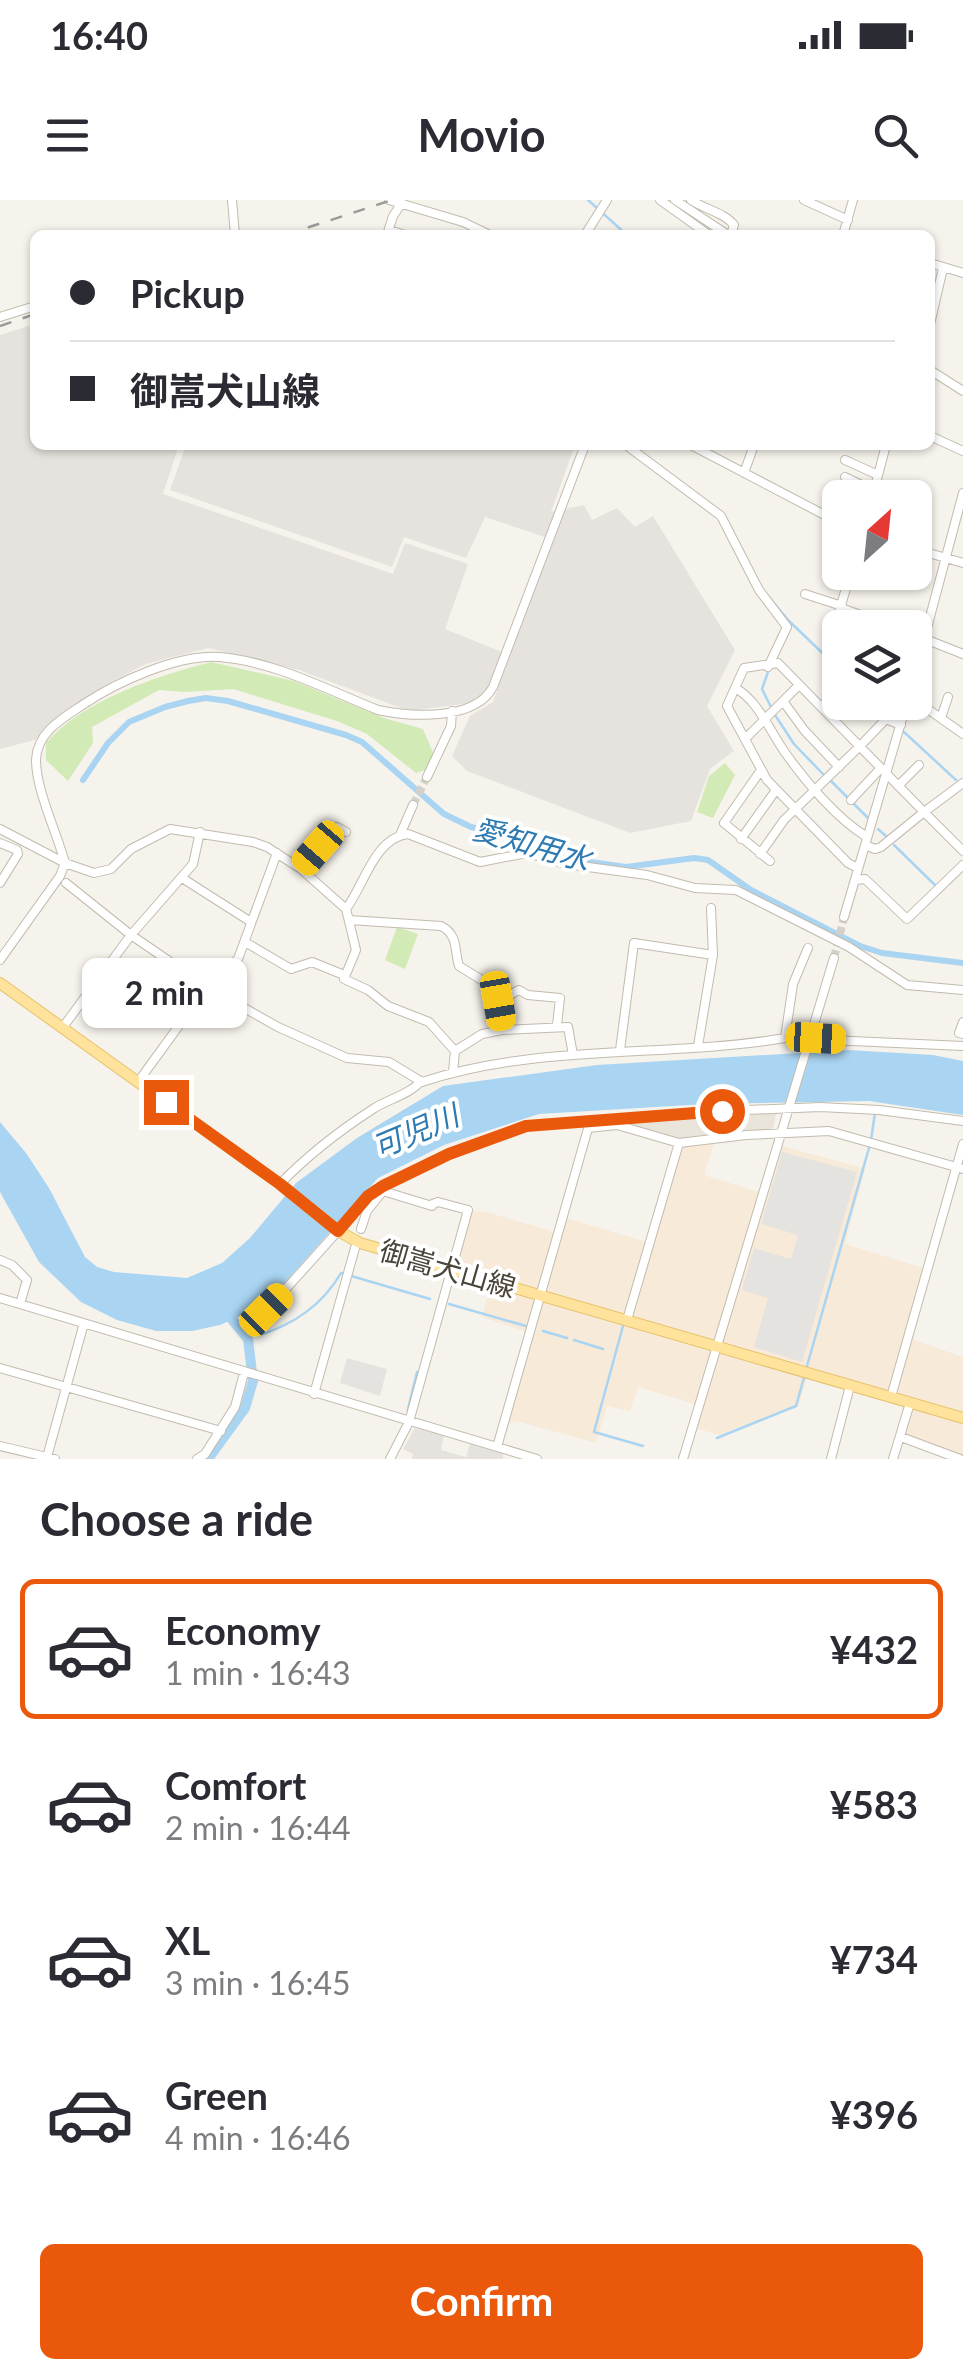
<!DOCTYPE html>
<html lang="en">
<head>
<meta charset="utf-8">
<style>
	body { margin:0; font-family:Lato,"Noto Sans JP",sans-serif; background:#f2f2f3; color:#2b2b33; height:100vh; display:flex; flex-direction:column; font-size:38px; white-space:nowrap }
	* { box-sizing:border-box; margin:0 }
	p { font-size:32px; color:#7c7c81 }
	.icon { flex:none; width:55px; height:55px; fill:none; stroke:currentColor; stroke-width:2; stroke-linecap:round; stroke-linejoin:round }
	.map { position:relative; height:1259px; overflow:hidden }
	.drawer { display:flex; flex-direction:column; background:#fff; flex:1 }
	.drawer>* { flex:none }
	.hud { position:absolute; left:30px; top:30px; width:905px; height:220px; border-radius:15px; box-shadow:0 2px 8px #0004; display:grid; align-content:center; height:220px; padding:0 40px; background:#fff }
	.needle { width:65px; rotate:27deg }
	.buttons { position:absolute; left:822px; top:280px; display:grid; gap:20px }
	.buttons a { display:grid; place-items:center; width:110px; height:110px; border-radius:15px; background:#fff; box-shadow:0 2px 8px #0004; font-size:50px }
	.end { position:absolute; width:45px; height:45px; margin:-22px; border:12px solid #ea580c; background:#fff; box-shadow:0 0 0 5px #fff }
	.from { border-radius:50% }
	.bubble { position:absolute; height:70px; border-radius:15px; background:#fff; box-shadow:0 2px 8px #0004; font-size:32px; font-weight:700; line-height:70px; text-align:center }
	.car { position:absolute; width:30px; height:60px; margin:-30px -15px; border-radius:12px; box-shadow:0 0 8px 2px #0007; background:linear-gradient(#f5c518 24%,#345 0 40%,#f5c518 0 76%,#345 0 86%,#f5c518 0) }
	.hud b { display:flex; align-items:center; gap:35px; height:95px; font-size:38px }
	.hud b+b { border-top:2px solid #e1e1e2 }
	.hud i { width:25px; height:25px; background:#2b2b33 }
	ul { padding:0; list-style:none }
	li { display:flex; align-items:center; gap:30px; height:140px; margin:0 20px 15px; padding:0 20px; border:5px solid transparent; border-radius:15px }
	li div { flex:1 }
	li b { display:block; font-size:38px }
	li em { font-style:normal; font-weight:700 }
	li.selected { border-color:#ea580c }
	li>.icon { width:90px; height:90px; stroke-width:1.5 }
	h2 { padding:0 40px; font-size:45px; line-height:120px }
	.action { display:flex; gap:20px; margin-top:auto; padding:20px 40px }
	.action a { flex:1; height:115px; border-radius:15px; background:#ea580c; color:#fff; font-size:40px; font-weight:700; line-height:115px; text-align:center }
	.status { display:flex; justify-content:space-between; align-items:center; height:70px; padding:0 50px; background:#fff; direction:ltr }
	.status svg { height:28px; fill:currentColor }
	header { display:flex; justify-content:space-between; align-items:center; height:130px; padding:0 40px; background:#fff; font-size:45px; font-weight:700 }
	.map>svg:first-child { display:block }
	.residential { fill:#eae5da }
	.commercial { fill:#f7ead8 }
	.industrial { fill:#e6e2dd }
	.green { fill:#d2eab5 }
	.parking { fill:#e5e3e0 }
	.water { fill:#a9d4f2 }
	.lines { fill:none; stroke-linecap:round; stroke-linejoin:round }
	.stream { stroke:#a9d4f2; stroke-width:2.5 }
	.canal { stroke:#a9d4f2; stroke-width:6 }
	.river { stroke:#a9d4f2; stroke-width:10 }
	.minor-tunnel { stroke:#d4d0c8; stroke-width:8; stroke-dasharray:8 4; stroke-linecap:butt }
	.minor-casing { stroke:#c2bbae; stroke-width:10 }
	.major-casing { stroke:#e6c16a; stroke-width:12 }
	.minor { stroke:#fff; stroke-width:8 }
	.major { stroke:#ffe39c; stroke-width:10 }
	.rail { stroke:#9a9a9a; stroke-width:2.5; stroke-dasharray:12 12; stroke-linecap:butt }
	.route { stroke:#ea580c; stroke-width:12 }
	.labels { text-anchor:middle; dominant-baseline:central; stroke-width:8; stroke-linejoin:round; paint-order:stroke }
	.street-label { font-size:28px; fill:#4b4439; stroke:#fff }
	.water-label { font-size:30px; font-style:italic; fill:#2e7ab2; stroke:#fff }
</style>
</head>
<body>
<div class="status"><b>16:40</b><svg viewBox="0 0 49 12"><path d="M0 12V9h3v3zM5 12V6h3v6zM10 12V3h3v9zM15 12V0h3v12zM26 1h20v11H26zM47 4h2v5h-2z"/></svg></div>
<header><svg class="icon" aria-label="menu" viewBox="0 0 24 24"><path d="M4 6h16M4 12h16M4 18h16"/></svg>Movio<svg class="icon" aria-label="search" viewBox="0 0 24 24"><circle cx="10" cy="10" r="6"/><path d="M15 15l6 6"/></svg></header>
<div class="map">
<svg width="963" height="1259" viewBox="0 0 963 1259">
	<rect width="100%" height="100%" fill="#f6f3ec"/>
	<!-- residential -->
	<path class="residential" d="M745,913L776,914L773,930L678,939L622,923Z"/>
	<!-- commercial -->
	<path class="commercial" d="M714,943L704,975L762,993L776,944L865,969L845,1044L927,1069L908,1138L963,1157V1257L904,1235L912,1210L895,1198L809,1173L798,1207L719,1235L692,1227L698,1205L638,1187L630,1211L607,1206L596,1243L516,1221L505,1226L530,1133L482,1117L492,1080L450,1069L468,1010L487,1012L558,1033L563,1017L653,1044L682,946Z"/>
	<!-- industrial -->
	<path class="industrial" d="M35,124V245H179L163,294L393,374L405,343L468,364L445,429L502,452L486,493L471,503L409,511L299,470L208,448L146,464L109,483L38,539L0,549V135Z
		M186,245H575L551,312L584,305L592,320L617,308L635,327L653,316L735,450L707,506L734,551L710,569L691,621L630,633L467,571L452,556L470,516L493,502L551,339L485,317L466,358L404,337L392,367L170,290Z
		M415,1228L444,1235L441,1250L466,1257L470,1244L503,1254V1259H412L413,1254L403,1249Z"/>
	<!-- green -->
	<path class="green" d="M211,462L294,481L384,518L423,529L434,555L428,569L416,573L367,534L337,521L233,489L185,492L159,490L92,527L93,543L68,581L46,560V543C83,500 157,476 211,462Z
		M725,563L735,575L713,618L697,612L709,576Z
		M397,727L418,734L405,769L385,760Z"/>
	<!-- parking -->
	<path class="parking" d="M782,952L857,972L802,1162L754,1147L768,1098L742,1090L754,1048L791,1059L798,1035L761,1024Z
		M347,1158L387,1169L380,1196L340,1183Z"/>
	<!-- water -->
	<path class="water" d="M848,850L933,855L963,861V915L869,901L706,904L539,914L444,945L378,978L265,1105L220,1125L192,1131H156L117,1120L81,1102L39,1062L0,992V922L26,953L49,988L85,1057L97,1067L114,1072L187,1078L222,1063L250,1038L296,983L357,938L443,886L597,865Z"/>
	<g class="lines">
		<!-- stream -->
		<path class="stream" d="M588,0L627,35
			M768,396L788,420L840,470
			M769,469L762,489L771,507
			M775,515L794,544L824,575
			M904,532L956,580
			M830,580L868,618
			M878,629L887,637
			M894,645L938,688
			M871,940L875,913
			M449,1104L526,1126
			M623,1126L594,1232L643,1246
			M543,1131L567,1138
			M257,1136C293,1125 322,1106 341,1073L430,1099
			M248,1139L251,1138
			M574,1140L603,1149
			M807,1166L869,948
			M408,1209L417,1172
			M717,1238L796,1206L805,1174"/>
		<!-- canal -->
		<path class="canal" d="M83,580L108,543L129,522L165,507L188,501L206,498L228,501L346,535L362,542L444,614L471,627L513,636L562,658L626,667L694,658L708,660L751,690L860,746L882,753L963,763"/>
		<!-- river -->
		<path class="river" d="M208,1259L245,1208L253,1181L248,1139L225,1111"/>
		<!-- minor-tunnel -->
		<path class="minor-tunnel" d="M413,605L427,577
			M834,758L844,717"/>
		<!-- minor casing -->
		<g class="minor-casing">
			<path id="minor" d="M232,0L235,35
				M389,0L463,22L490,35
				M660,0L709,35
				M675,0L728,35
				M691,0C704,9 725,13 734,25L731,35
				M804,0L848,20
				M389,30L405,35
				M387,35L393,16L402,3
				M585,35L607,0
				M843,35L853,0
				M930,63L963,73
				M0,117L35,106
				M930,124L943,68
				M930,170L963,191
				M930,236L963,251
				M626,245L721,316L759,390L787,427L768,467
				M691,245L840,323
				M845,260L878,275
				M744,273L754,245
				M845,277L874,291
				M872,298L886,245
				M915,349L963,363
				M805,394L842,406
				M841,408L897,428
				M915,435L963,454
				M840,445L831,438L851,372
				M915,473L963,293
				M735,488C757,499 770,531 784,551C805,581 837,619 867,637
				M915,500L963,534
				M783,501L804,530L839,567
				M869,502L886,519L901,525
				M821,507L836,491
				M941,518L948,497
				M834,520L851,502
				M746,538L799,485
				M860,546L886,519
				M761,570L724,623L770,661
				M427,577L451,526L452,511
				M963,583L924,612L963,651
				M898,586L919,565
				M851,600L881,568
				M0,629L65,663L94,673L111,669L131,649L170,629L253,642L267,647L301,669L346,709C364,686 374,638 408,634L480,662L527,653L566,664L647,675L695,688L736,690L849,747L907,785L963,790
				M400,635L413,605
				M741,639L776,590
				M0,643L17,650L18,654L0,683
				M760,654L784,620L860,546
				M858,668L848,663L767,580L727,506L744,468L778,463L924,612L881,647L875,649L865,645
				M301,669L337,627L346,632
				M182,678L251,722
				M856,680L865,679L907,719L963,665
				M66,683L131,735L207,787L238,759L277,653
				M711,708L713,755
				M346,709L356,750L344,779L368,790L388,806L429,822L455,851
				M844,717L907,502
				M349,720L441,726C459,735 454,751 459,766L493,787L502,830
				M245,742L291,769L312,762L344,775
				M808,748L793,784L785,838L963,846
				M0,760L60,676L65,663C57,633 36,590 36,560C37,532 63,518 84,504C117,482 178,454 219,457C273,461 328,490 378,510C411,517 475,521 493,487L585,245
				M498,801L519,790L528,795L560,798L557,825
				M963,822L959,833L963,834
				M63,827L131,735L193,664L200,632
				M620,850L634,743L713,755L698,846
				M453,872L455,851L482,834L502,830L568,827L573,855
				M138,882L207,787L278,827L347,858L389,862L422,882C540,843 666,858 785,838
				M588,928L617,925L679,943L746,935L829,931L963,969
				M280,984C308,955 339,931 373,909C388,899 409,895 421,881
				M361,1029L367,1011L383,991L432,1006
				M0,1060L12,1065L27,1080L20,1104
				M0,1098L537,1259
				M266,1111L375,990L449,954L527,926L701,912L820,907L879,910L963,921
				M627,1120L679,943
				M0,1168L221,1231
				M314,1194L355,1048
				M891,1197L963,944
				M901,1237L960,1259
				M0,1246L55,1259
				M497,1247L589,925
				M47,1257L84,1123
				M197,1259L205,1254L235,1207L244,1173
				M390,1259L409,1222L468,1010L438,1002L430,1005
				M683,1259L834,758
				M831,1259L850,1186
				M893,1259L910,1203"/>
		</g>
		<!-- major casing -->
		<g class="major-casing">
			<path id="major" d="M0,783L280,984L338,1031L360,1043L963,1218"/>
		</g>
		<!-- minor -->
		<use href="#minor" class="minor"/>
		<!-- major -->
		<use href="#major" class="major"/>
		<!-- rail -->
		<path class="rail" d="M285,35L392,0
			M0,126L35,114"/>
	</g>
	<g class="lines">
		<!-- route -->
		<path class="route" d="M166,902L280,984L338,1031L368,996L383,986L449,954L526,926L722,911"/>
	</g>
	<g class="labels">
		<!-- street labels -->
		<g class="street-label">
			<text transform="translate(448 1068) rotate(16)">御嵩犬山線</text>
		</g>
		<!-- water labels -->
		<g class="water-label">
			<text transform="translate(532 643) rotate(16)">愛知用水</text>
			<text transform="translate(415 930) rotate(-23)">可児川</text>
		</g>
	</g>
</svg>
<div class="buttons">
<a><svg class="needle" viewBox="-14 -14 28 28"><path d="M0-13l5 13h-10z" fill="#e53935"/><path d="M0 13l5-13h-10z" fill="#7c7c81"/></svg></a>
<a><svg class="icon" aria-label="layers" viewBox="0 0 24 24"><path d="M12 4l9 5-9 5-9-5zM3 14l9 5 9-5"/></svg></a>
</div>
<i class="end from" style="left:722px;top:911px"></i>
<i class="end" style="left:166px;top:902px"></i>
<div class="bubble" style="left:82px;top:758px;width:165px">2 min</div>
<i class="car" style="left:318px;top:648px;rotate:221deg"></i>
<i class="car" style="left:498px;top:801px;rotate:170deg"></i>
<i class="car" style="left:816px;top:838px;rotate:93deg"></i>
<i class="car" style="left:266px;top:1110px;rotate:45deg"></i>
<div class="hud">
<b><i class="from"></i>Pickup</b>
<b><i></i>御嵩犬山線</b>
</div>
</div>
<section class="drawer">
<h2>Choose a ride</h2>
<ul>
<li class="selected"><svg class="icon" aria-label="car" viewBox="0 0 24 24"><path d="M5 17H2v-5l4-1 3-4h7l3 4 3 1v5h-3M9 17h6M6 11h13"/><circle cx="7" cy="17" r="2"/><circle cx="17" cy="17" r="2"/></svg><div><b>Economy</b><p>1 min · 16:43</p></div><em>¥432</em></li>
<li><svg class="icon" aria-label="car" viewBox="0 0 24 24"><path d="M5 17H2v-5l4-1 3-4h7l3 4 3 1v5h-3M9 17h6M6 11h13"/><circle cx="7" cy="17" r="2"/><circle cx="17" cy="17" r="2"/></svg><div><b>Comfort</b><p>2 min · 16:44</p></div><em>¥583</em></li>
<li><svg class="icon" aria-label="car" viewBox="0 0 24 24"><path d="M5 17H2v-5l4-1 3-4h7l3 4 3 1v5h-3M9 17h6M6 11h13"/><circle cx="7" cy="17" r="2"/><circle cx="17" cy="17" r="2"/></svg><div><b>XL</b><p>3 min · 16:45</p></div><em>¥734</em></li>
<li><svg class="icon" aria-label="car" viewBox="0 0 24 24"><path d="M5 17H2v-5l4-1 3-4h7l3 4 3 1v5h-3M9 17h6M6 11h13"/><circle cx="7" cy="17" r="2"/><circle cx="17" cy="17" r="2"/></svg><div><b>Green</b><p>4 min · 16:46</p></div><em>¥396</em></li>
</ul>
<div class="action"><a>Confirm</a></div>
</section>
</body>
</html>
